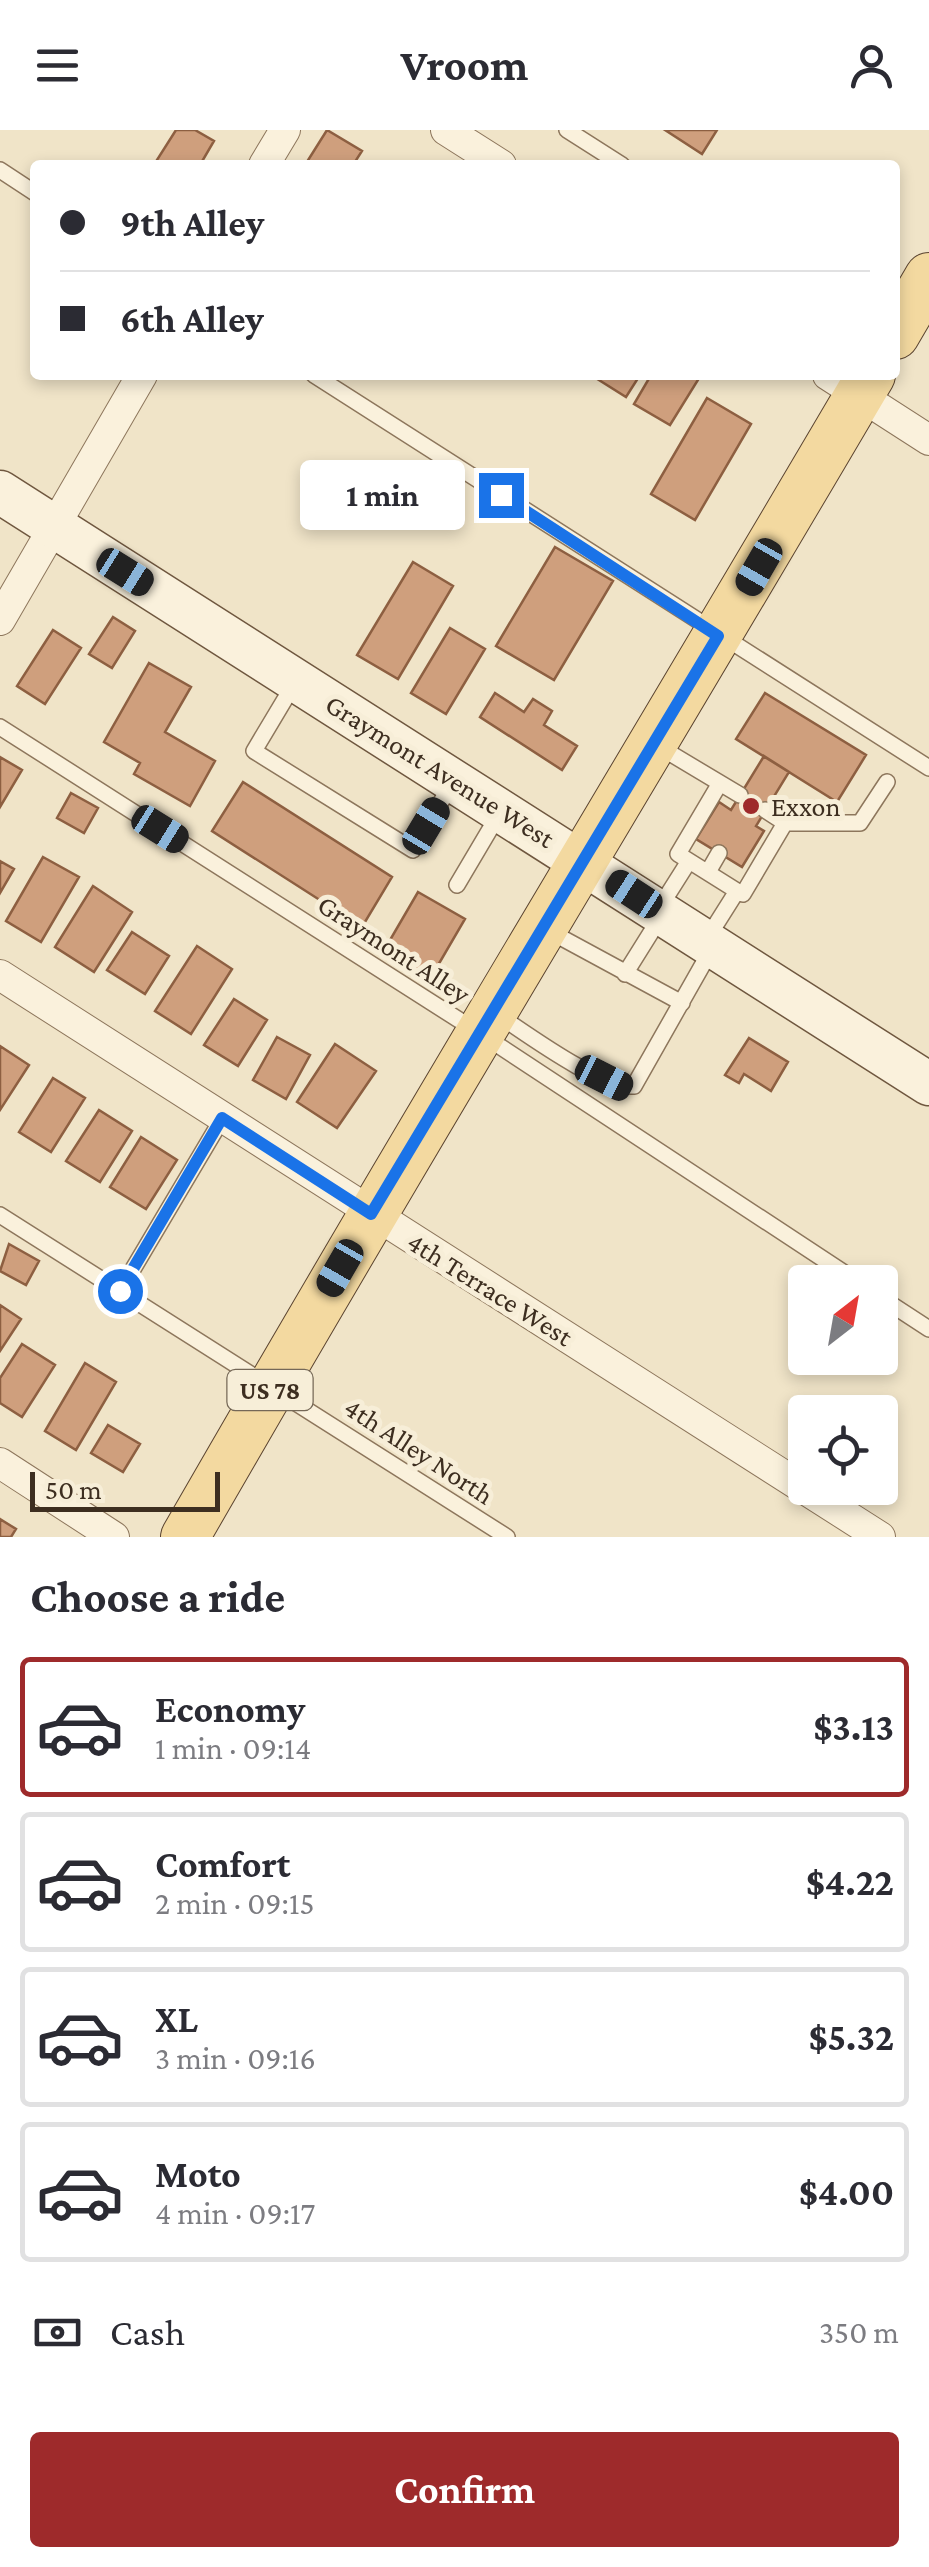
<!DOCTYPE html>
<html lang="en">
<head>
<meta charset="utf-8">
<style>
	body { margin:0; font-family:"Crimson Pro",serif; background:#f2f2f3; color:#2b2b33; height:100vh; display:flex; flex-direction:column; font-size:38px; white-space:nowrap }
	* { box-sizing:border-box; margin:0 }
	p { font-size:32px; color:#7c7c81 }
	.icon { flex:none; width:55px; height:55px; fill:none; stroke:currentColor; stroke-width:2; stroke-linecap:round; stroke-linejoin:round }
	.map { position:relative; height:1407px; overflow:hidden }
	.panel { display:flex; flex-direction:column; background:#fff; flex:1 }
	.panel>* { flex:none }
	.guide { position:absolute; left:30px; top:30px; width:870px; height:220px; border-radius:10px; box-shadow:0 5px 15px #0003; display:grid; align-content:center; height:220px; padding:0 30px; background:#fff }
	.needle { width:65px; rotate:31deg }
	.controls { position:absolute; left:788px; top:1135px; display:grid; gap:20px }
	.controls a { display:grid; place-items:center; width:110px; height:110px; border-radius:10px; background:#fff; box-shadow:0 5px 15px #0003; font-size:50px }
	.scale { position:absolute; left:30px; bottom:25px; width:190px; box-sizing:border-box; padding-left:10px; border:5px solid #3d2e20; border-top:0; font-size:28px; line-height:35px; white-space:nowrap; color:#3d2e20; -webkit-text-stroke:8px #f7eed8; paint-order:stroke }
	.end { position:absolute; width:45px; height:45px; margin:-22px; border:12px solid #1a73e8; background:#fff; box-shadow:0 0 0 5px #fff }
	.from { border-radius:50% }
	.bubble { position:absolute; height:70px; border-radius:10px; background:#fff; box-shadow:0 5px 15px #0003; font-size:32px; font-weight:700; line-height:70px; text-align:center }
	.car { position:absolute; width:30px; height:60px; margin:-30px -15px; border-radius:12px; box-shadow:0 0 8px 2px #0007; background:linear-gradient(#222 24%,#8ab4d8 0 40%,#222 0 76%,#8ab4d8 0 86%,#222 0) }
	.guide b { display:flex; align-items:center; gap:35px; height:95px; font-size:38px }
	.guide b+b { border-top:2px solid #e1e1e2 }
	.guide i { width:25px; height:25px; background:#2b2b33 }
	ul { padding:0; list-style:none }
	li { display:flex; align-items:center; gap:30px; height:140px; margin:0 20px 15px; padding:0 10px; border:5px solid #e1e1e2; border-radius:10px }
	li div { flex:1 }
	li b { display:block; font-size:38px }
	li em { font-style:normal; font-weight:700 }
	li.current { border-color:#9e2a2b }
	li>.icon { width:90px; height:90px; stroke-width:1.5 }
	h2 { padding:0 30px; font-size:45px; line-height:120px }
	.pay { display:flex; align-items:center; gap:25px; height:110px; padding:0 30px; font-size:38px }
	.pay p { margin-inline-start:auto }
	.primary-button { display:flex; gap:20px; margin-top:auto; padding:20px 30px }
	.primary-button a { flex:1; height:115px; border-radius:10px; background:#9e2a2b; color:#fff; font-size:40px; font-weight:700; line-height:115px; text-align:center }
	header { display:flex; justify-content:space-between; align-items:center; height:130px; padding:0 30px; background:#fff; font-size:45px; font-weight:700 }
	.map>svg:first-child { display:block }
	.building { fill:#cf9f7d; stroke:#8d5f41; stroke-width:2.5 }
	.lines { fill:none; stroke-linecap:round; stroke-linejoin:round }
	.lane-casing { stroke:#8d765c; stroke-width:18 }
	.street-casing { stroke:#8d765c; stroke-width:32 }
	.secondary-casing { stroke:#6f573f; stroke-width:45 }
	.primary-casing { stroke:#5b4430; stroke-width:50 }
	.lane { stroke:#faf1dc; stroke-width:15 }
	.street { stroke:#faf1dc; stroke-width:30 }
	.secondary { stroke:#faf1dc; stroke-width:42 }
	.primary { stroke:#f3d9a0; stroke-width:48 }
	.route { stroke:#1a73e8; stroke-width:12 }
	.poi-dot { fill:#9e2a2b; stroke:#f7eed8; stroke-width:4 }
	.labels { text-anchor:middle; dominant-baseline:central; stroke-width:10; stroke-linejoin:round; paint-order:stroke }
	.shield { fill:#f7eed8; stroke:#756857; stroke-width:2.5 }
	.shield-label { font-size:25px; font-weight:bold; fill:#3d2e20 }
	.street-label { font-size:28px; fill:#3d2e20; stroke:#f7eed8 }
	.poi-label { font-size:28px; fill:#3d2e20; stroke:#f7eed8; text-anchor:start }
</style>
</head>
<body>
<header><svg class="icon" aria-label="menu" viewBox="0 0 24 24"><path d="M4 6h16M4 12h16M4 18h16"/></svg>Vroom<svg class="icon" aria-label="person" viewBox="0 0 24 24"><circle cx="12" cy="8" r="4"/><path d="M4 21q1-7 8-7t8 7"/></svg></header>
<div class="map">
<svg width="929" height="1407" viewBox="0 0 929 1407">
	<rect width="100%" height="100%" fill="#f0e4c8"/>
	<!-- building -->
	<path class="building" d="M176,0H195L214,11L200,35L155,33Z
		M327,0L362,21L353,35H305Z
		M665,0H717L702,24Z
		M591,245H640L626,267Z
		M651,245H701L670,295L634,274Z
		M707,268L751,294L695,390L651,364Z
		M555,417L613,451L554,550L496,516Z
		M413,432L453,456L398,549L357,525Z
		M113,487L135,501L112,538L89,524Z
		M450,498L485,519L446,584L411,563Z
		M53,500L81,518L45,574L17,556Z
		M149,533L191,557L165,602L215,631L190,676L134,644L140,633L104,612Z
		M495,563L524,582L533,569L552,581L544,595L577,616L562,640L480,587Z
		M765,563L866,625L837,672L736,609Z
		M764,626L789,642L756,696L764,701L742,737L696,709L719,672L731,680Z
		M0,627L22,640L0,677Z
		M243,652L392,747L362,797L212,701Z
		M71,663L98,678L84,703L57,688Z
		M43,727L79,747L41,812L6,791Z
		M0,731L14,739L0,763Z
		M93,756L132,782L94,842L55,817Z
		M418,762L465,789L430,849L383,822Z
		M132,802L169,826L145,864L107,840Z
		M197,816L232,839L191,904L155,881Z
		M234,869L267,890L238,936L204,915Z
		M277,907L310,925L286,969L253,950Z
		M749,908L788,932L771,961L744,944L739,953L725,945Z
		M335,914L376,941L337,998L297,972Z
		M0,916L29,935L0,980Z
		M53,948L85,968L51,1022L19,1002Z
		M99,980L132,1001L100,1052L66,1031Z
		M141,1007L177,1030L146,1079L110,1057Z
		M9,1114L39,1131L26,1155L0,1141Z
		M0,1175L21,1189L0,1221Z
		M22,1214L55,1235L22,1287L0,1273V1248Z
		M85,1233L116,1252L76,1320L45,1301Z
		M108,1295L140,1314L123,1342L91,1323Z
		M0,1389L16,1399L11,1407H0Z"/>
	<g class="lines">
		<!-- lane casing -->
		<g class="lane-casing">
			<path id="lane" d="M567,0L622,35
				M0,40L35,63
				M314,245L929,638
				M294,554L254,621L413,720L452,653
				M0,597L481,904L858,1152
				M658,616L740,665
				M720,653L678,724L737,761
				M765,680L785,693H860L887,652
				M708,742L719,723
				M457,755L499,684
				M658,780L689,731
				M549,801L682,873
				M708,807L737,761L743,764L785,693
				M625,844L660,788
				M498,885C527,904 601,959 634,956L711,820
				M0,1085L507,1407
				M120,1161L222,989
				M880,1167L929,1199"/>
		</g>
		<!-- street casing -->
		<g class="street-casing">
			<path id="street" d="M446,0L501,35
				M264,35L285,0
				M828,245L929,310
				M0,490L142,245
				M0,845L880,1407
				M0,1333L114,1407"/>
		</g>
		<!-- secondary casing -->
		<g class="secondary-casing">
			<path id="secondary" d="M0,362L929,954"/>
		</g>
		<!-- primary casing -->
		<g class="primary-casing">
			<path id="primary" d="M895,205L929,147
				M185,1407C409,1017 643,633 871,245"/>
		</g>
		<!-- lane -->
		<use href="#lane" class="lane"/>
		<!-- street -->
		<use href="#street" class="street"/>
		<!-- secondary -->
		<use href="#secondary" class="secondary"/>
		<!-- primary -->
		<use href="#primary" class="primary"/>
	</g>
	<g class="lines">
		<!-- route -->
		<path class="route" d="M120,1161L222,988L371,1084L718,506L501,365"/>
	</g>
	<!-- markers -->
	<circle class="poi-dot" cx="751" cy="676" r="10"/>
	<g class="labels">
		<!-- shield labels -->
		<rect class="shield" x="227.5" y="1240" width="85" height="40" rx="8"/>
		<g class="shield-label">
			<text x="270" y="1260">US 78</text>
		</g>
		<!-- street labels -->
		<g class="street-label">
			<text transform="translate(440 641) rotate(32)">Graymont Avenue West</text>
			<text transform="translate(394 819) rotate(33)">Graymont Alley</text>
			<text transform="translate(490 1159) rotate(32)">4th Terrace West</text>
			<text transform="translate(419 1321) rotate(33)">4th Alley North</text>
		</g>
		<!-- poi labels -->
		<g class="poi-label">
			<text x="771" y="676">Exxon</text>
		</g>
	</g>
</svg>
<div class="controls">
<a><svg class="needle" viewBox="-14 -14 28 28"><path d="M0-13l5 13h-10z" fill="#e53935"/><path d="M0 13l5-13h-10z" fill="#7c7c81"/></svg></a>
<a><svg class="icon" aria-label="locate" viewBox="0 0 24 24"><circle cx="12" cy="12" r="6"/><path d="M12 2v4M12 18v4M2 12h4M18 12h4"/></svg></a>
</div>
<div class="scale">50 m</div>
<i class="end from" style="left:120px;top:1161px"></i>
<i class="end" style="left:501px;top:365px"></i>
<div class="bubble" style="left:300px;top:330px;width:165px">1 min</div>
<i class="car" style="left:759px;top:437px;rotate:210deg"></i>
<i class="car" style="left:125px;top:442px;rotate:122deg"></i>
<i class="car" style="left:426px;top:696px;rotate:31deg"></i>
<i class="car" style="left:160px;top:699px;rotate:122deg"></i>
<i class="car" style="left:634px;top:764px;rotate:303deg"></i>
<i class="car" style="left:604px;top:948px;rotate:117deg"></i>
<i class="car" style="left:340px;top:1138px;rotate:210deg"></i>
<div class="guide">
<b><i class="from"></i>9th Alley</b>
<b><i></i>6th Alley</b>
</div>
</div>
<section class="panel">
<h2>Choose a ride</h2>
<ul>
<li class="current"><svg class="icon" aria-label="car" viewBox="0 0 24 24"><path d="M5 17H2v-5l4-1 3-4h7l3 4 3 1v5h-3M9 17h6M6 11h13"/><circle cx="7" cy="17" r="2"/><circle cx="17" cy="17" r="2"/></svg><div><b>Economy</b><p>1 min · 09:14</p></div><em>$3.13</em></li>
<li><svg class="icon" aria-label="car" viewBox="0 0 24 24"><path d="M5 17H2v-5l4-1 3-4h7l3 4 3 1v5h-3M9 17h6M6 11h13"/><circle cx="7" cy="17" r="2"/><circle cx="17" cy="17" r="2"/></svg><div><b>Comfort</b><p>2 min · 09:15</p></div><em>$4.22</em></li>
<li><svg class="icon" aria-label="car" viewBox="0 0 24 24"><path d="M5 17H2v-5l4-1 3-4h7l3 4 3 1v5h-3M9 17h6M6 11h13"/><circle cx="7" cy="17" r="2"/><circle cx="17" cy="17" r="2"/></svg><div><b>XL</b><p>3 min · 09:16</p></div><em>$5.32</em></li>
<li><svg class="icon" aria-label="car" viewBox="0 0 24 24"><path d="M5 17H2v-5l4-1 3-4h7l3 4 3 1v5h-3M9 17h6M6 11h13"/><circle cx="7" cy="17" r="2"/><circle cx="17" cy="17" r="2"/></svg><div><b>Moto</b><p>4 min · 09:17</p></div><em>$4.00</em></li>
</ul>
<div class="pay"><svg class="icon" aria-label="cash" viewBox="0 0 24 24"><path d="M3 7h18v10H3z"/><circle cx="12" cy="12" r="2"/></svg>Cash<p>350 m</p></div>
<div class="primary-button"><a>Confirm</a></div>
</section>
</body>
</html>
